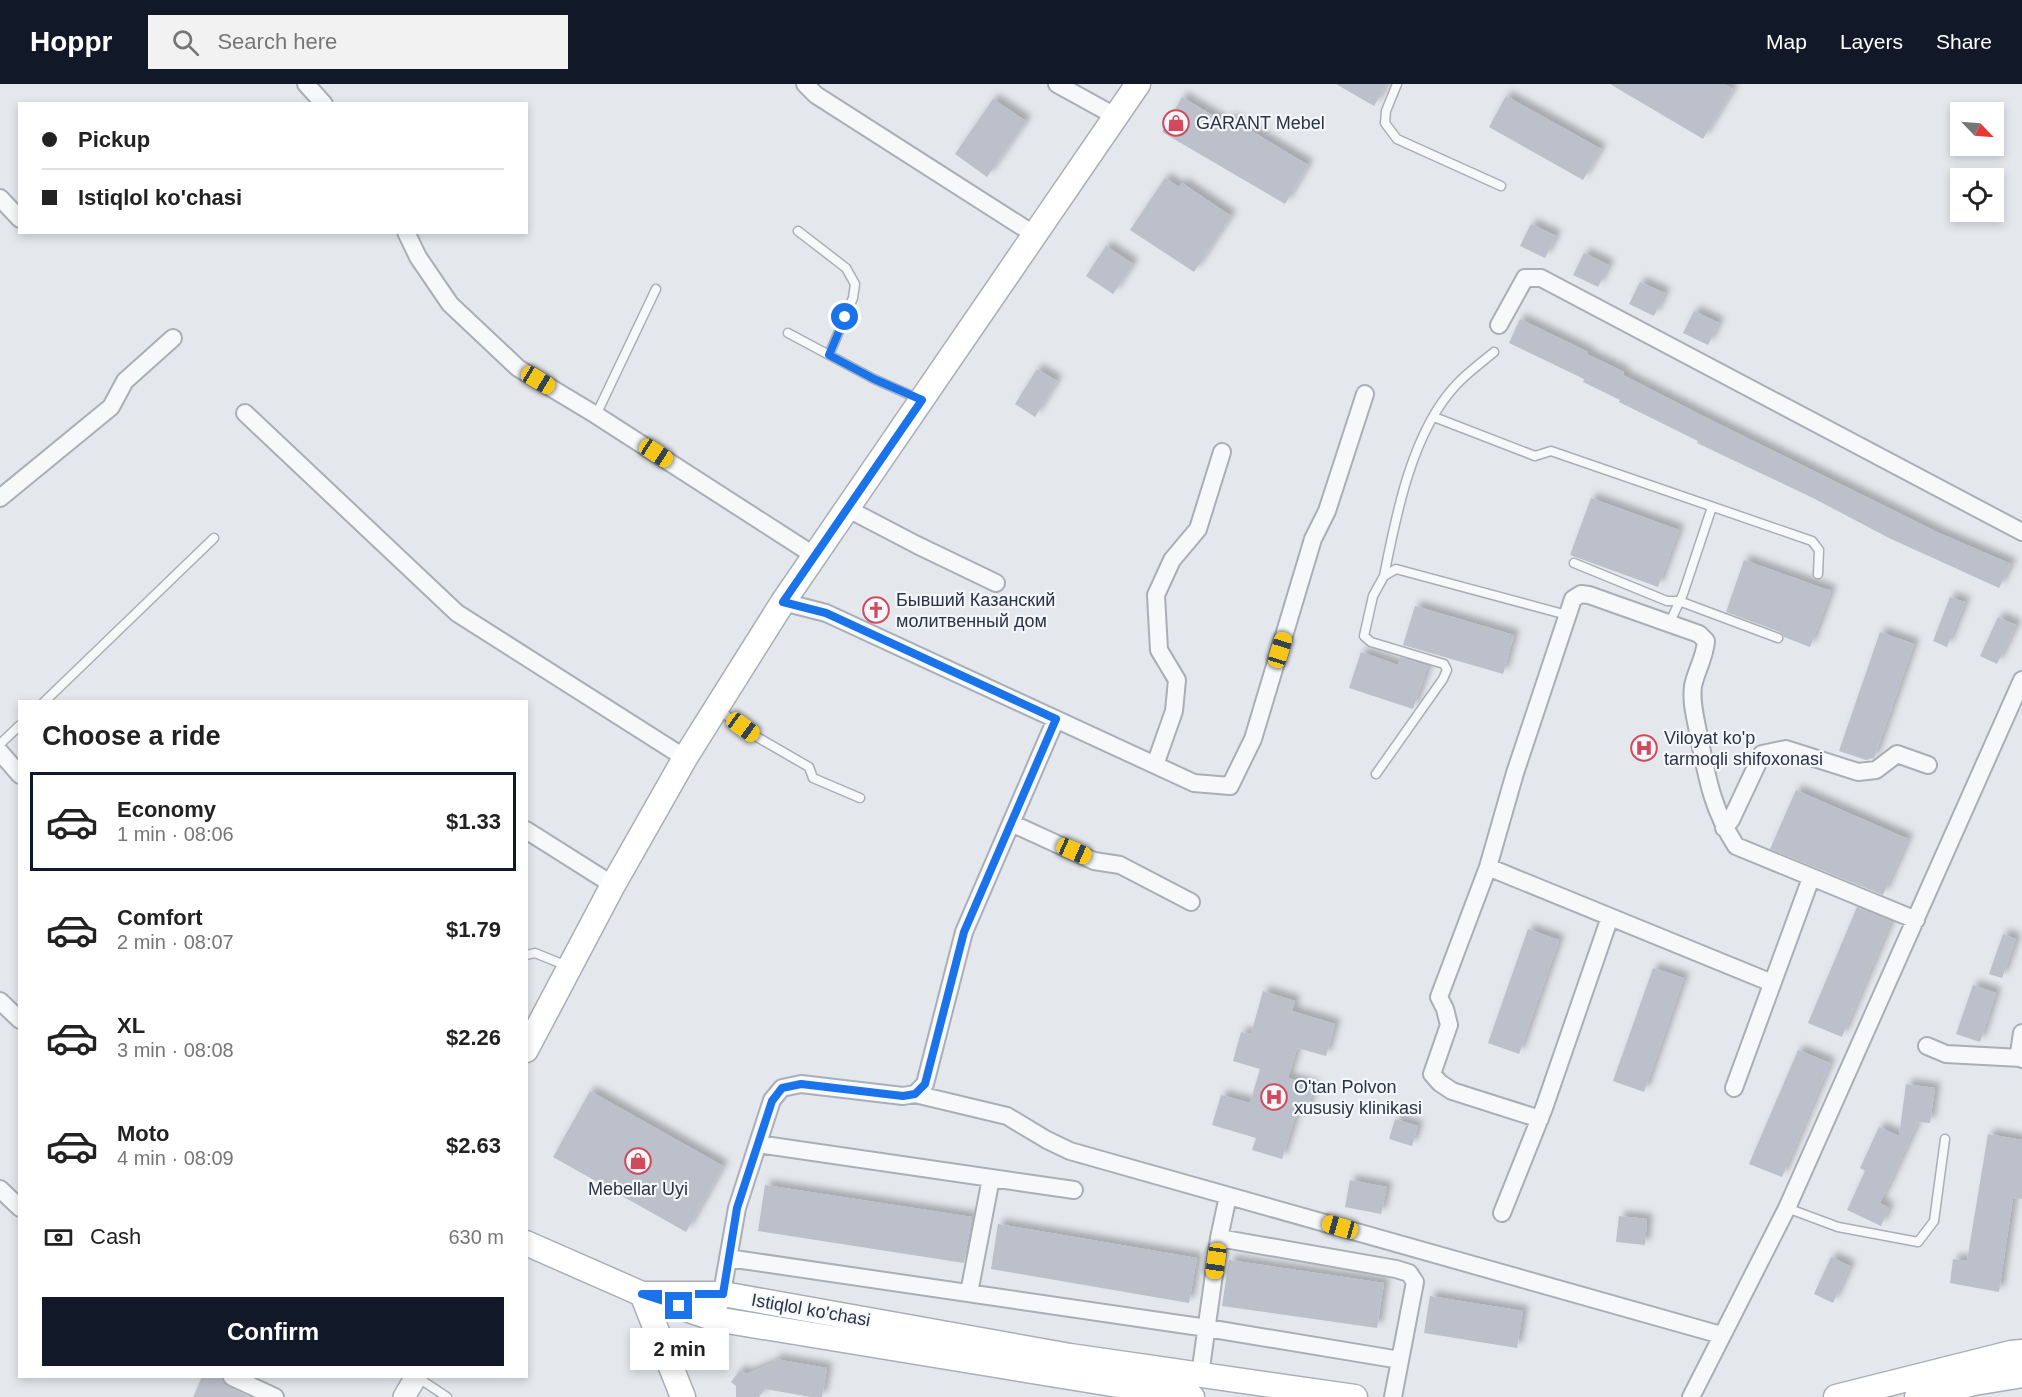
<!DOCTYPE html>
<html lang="en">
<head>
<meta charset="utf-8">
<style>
	body { margin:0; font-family:Arial,sans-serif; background:#f2f2f2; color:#222; height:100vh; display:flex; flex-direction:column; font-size:22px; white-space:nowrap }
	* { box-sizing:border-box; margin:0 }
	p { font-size:20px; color:#767676 }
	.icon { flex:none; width:33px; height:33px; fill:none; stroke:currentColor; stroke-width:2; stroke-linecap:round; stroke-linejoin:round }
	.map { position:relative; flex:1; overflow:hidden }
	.panel { position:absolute; left:18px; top:616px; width:510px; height:678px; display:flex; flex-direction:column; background:#fff; border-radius:0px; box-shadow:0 3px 9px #0003 }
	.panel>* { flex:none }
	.hud { position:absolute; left:18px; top:18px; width:510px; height:132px; border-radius:0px; box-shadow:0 3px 9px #0003; display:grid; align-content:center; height:132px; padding:0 24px; background:#fff }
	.needle { width:39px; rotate:115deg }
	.fabs { position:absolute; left:1950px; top:18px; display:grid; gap:12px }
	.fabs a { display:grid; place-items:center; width:54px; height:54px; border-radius:0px; background:#fff; box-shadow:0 3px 9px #0003; font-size:30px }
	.end { position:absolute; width:27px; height:27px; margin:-14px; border:8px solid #1a73e8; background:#fff; box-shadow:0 0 0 3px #fff }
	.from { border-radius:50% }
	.bubble { position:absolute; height:42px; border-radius:0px; background:#fff; box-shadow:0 3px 9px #0003; font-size:20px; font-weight:600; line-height:42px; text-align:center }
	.car { position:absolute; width:18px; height:36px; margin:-18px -9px; border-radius:8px; box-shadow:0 0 4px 2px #0007; background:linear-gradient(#f5c518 24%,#345 0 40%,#f5c518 0 76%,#345 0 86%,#f5c518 0) }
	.hud b { display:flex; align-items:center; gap:21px; height:57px; font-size:22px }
	.hud b+b { border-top:2px solid #e0e0e0 }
	.hud i { width:15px; height:15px; background:#222 }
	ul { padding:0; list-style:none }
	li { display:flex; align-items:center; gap:18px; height:99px; margin:0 12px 9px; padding:0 12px; border:3px solid transparent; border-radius:0px }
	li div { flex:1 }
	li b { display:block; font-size:22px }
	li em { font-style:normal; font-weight:600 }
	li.selected { border-color:#111827 }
	li>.icon { width:54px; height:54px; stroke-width:1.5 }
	h2 { padding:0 24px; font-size:27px; line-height:72px }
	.pay { display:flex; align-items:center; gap:15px; height:66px; padding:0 24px; font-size:22px }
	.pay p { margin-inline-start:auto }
	.action { display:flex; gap:12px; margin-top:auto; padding:12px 24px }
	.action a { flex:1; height:69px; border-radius:0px; background:#111827; color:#fff; font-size:24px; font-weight:600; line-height:69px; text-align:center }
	header { display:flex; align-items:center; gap:36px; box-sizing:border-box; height:84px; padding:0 30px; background:#111827; color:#fff }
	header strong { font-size:28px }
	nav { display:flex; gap:33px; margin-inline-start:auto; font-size:21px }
	.search { width:420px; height:54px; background:#f2f2f2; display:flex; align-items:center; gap:15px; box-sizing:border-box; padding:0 21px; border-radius:0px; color:#767676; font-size:22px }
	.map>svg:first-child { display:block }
	.building { fill:#bbc0ca; filter:url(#shadow) }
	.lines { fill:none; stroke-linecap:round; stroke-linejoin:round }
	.service-casing { stroke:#a9aeb7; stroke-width:11 }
	.minor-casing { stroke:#a9aeb7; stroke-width:20 }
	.tertiary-casing { stroke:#a9aeb7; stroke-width:24 }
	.secondary-casing { stroke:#a9aeb7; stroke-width:27 }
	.service { stroke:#f7f8fa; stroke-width:8 }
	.minor { stroke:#f7f8fa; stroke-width:16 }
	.tertiary { stroke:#f7f8fa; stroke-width:21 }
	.secondary { stroke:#fff; stroke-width:24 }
	.route { stroke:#1a73e8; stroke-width:8 }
	.labels { text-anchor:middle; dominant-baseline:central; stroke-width:4.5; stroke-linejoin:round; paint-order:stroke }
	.poi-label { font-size:18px; fill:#2b3445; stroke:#f4f6f9; text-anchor:start }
	.street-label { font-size:18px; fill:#2b3445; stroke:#f4f6f9 }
</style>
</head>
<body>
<header>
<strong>Hoppr</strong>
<div class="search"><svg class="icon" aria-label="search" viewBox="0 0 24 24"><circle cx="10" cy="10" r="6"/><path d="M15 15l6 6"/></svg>Search here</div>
<nav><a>Map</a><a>Layers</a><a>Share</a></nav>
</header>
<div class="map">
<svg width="2022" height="1313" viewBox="0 0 2022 1313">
	<defs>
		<filter id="shadow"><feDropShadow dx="5.5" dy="-5.5" stdDeviation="3" flood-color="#0004"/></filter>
	</defs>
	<rect width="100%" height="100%" fill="#e4e7ec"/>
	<!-- building -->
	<path class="building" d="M1336,0H1387L1374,22Z
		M1610,0H1724L1733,5L1703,55Z
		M1506,12L1601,65L1583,96L1489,43Z
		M1182,13L1227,40L1230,34L1308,81L1285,120L1162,48Z
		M993,15L1026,37L987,93L955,70Z
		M1165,94L1179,103L1182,99L1231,132L1194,188L1130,146Z
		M1531,140L1556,152L1545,174L1520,162Z
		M1106,162L1133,180L1113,210L1086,192Z
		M1584,169L1609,181L1598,203L1573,191Z
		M1640,198L1665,209L1654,232L1629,220Z
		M1694,227L1719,239L1708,261L1683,249Z
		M1520,235L1588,268L1587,270L1624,288L1623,291L1699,330L1939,449L2011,480L1999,504L1889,454L1813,414L1697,359L1698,357L1619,318L1620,316L1583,298L1584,295L1509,259Z
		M1037,285L1057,297L1035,333L1015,320Z
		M1591,414L1679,446L1658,503L1570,471Z
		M1744,476L1831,507L1810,563L1784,553L1780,548L1726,528Z
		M1950,513L1965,518L1947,563L1933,557Z
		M1415,522L1514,551L1503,590L1403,561Z
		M1998,533L2016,541L1997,580L1980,572Z
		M1880,548L1914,560L1874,674L1866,676L1839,667Z
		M1361,568L1398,581L1400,573L1428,582L1413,625L1349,604Z
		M1796,706L1908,755L1883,811L1770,765Z
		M1857,823L1891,837L1842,953L1808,939Z
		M1528,845L1559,856L1519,970L1488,959Z
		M2003,850L2016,855L2002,894L1989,890Z
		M1653,884L1684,894L1644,1008L1613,997Z
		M1973,901L1996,909L1980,958L1956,950Z
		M1263,907L1295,917L1292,927L1335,940L1326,972L1297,964L1288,994L1314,1002L1305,1033L1296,1030L1282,1075L1252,1066L1256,1054L1212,1041L1221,1011L1250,1019L1260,985L1233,977L1241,948L1251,950Z
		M1798,966L1830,979L1782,1093L1749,1080Z
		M1906,1000L1935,1004L1930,1039L1918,1038L1880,1119L1889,1124L1881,1142L1847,1126L1865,1087L1860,1084L1879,1043L1899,1052Z
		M590,1007L723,1082L686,1148L553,1073Z
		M1395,1035L1418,1042L1412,1062L1389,1055Z
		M1988,1050L2022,1056V1115L2013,1114L1999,1208L1950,1199L1953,1175L1967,1177Z
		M1350,1096L1387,1103L1381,1130L1345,1123Z
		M765,1101L972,1133L964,1179L758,1147Z
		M1619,1132L1647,1135L1645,1161L1616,1158Z
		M998,1140L1197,1174L1189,1219L991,1185Z
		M1831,1173L1850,1182L1833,1219L1814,1210Z
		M1229,1176L1384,1199L1377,1244L1222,1222Z
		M1430,1212L1523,1227L1517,1264L1424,1249Z
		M775,1275L827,1284L822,1313H811L765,1305L759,1313H736V1302L731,1298L740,1286L746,1290L774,1279Z
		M202,1293H222L227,1302L250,1313H193Z"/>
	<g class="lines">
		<!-- service casing -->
		<g class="service-casing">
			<path id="service" d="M1397,0L1386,27L1385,39L1397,55L1501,102
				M798,147L846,184L855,200L853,214L829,271
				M788,249L874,295L919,315
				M596,331L656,205
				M1434,333L1535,372L1551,367L1812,457L1819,466L1818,490
				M1574,479L1667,517H1679L1778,554
				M1384,492C1396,431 1412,348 1456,301C1467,289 1481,279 1494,268
				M1669,540L1683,510L1712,423
				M44,618L214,454
				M717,625L757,653L809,683L813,694L860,714
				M0,660L20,641
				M1376,690L1443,595L1447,586L1444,580L1371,558L1364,552L1373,512L1384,492L1396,485L1567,531
				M526,871L535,869L567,882
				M1787,1124L1838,1143L1918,1158L1934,1137L1945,1055
				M417,1293L447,1313"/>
		</g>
		<!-- minor casing -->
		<g class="minor-casing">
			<path id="minor" d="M306,0L324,20
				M805,0L816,11L1035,151
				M1057,0L1115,32
				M0,114L20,135
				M406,148L418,173L450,220L518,284L596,331L815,472
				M1499,241L1525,194H1541L2022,448
				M245,329L457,529L685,674
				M0,414L111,323L125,297L173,254
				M848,425L917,461L996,499
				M783,518L826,529L1194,699L1230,702L1253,655L1313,455L1327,427L1365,310
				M0,668L20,691
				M1155,681L1174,627L1177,596L1159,566L1156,511L1172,476L1198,445L1222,368
				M1011,739L1094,777L1120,781L1191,818
				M1724,744L1731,736L1762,670L1786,665L1858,688L1876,686L1897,670L1928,681
				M526,746L613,801
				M1488,783L1772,899
				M0,917L20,936
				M2022,949L2019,969L2022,975
				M1927,962L1946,970L2021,974
				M1734,1004L1811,794
				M915,1010L925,1000L964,848L1056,635
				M1540,1035L1452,1007L1440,999L1432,990L1449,941L1445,925L1439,913L1488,783L1515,689L1573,515L1581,510L1589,511L1699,550L1706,557C1705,573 1696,587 1693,602C1691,618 1695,632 1698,648C1707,692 1711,723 1736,762L1916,836
				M758,1060L1074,1106
				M0,1105L20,1124
				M1502,1129L1544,1024L1610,833
				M1219,1154L1396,1185L1409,1189L1415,1198L1393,1313
				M728,1174L1207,1244L1400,1276
				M969,1209L991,1094
				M720,1220L737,1124L772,1016L782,1004L801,1000L903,1012L915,1010L1007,1032L1047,1056L1070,1067L1721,1251
				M1200,1291L1219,1154L1228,1112
				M232,1293L275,1313
				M1691,1313L1787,1124L2022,596"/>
		</g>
		<!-- tertiary casing -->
		<g class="tertiary-casing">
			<path id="tertiary" d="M404,1313L416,1293"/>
		</g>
		<!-- secondary casing -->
		<g class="secondary-casing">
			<path id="secondary" d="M526,966L613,801L685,674L783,518L1138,0
				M526,1159L642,1210L715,1235L1192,1313
				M642,1210H723L1070,1272L1355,1313
				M642,1210L683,1313
				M1836,1313L2011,1269L2022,1268
				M1917,1313L1974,1299L2022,1291"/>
		</g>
		<!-- service -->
		<use href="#service" class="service"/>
		<!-- minor -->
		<use href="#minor" class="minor"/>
		<!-- tertiary -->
		<use href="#tertiary" class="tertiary"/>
		<!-- secondary -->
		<use href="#secondary" class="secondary"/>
	</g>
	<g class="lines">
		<!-- route -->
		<path class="route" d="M679,1222L642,1210H723L737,1124L772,1017L782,1004L801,1000L903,1012L915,1010L925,1000L964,848L1056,635L826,529L783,518L922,316L874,295L829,271L845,233"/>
	</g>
	<!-- icons -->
	<defs>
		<g id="shop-ring" transform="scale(1.35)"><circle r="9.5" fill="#f4f6f9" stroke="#d1495b" stroke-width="1.5"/><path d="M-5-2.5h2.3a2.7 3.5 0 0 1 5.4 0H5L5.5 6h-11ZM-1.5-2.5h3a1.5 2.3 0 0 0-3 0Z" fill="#d1495b"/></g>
		<g id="church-ring" transform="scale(1.35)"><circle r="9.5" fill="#f4f6f9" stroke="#d1495b" stroke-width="1.5"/><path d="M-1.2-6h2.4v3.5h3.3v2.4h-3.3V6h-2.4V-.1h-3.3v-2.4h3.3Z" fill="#d1495b"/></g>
		<g id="hospital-ring" transform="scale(1.35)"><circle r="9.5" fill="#f4f6f9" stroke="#d1495b" stroke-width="1.5"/><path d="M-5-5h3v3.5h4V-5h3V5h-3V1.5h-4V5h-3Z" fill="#d1495b"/></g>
	</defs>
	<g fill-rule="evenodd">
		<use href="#shop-ring" x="1176" y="39"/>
		<use href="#church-ring" x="876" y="526"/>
		<use href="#hospital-ring" x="1644" y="664"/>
		<use href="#hospital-ring" x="1274" y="1013"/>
		<use href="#shop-ring" x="638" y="1077"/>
	</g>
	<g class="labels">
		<!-- poi labels -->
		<g class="poi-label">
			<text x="1196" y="39">GARANT Mebel</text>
			<text x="896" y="516">Бывший Казанский<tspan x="896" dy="21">молитвенный дом</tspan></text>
			<text x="1664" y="654">Viloyat ko'p<tspan x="1664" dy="21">tarmoqli shifoxonasi</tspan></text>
			<text x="1294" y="1003">O'tan Polvon<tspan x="1294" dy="21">xususiy klinikasi</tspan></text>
			<text x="638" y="1105" text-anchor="middle">Mebellar Uyi</text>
		</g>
		<!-- street labels -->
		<g class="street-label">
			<text transform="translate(811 1226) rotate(10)">Istiqlol ko'chasi</text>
		</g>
	</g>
</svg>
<div class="fabs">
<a><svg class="needle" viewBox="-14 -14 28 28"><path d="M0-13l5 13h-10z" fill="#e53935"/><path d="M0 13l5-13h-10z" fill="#767676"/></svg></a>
<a><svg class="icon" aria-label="locate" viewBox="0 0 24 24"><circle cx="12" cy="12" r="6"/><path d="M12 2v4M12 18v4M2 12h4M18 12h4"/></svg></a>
</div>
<i class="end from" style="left:845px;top:233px"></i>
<i class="end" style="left:679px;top:1222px"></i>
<div class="bubble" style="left:630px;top:1244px;width:99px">2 min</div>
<i class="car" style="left:538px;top:296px;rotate:121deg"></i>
<i class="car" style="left:656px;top:369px;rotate:123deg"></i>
<i class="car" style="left:1280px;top:566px;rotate:17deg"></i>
<i class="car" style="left:743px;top:643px;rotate:126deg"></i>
<i class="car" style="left:1074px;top:767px;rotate:114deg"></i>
<i class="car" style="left:1340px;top:1143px;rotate:286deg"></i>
<i class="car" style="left:1216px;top:1177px;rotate:188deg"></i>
<div class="hud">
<b><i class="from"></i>Pickup</b>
<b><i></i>Istiqlol ko'chasi</b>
</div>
<section class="panel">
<h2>Choose a ride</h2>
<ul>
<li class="selected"><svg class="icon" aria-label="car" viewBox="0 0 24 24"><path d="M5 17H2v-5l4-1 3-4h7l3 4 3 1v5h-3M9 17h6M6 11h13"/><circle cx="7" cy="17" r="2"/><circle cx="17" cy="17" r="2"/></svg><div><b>Economy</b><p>1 min · 08:06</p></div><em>$1.33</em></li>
<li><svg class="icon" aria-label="car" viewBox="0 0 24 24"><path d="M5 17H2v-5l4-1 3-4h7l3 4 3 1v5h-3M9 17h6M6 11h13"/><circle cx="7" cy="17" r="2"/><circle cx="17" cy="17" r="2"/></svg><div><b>Comfort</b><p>2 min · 08:07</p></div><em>$1.79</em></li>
<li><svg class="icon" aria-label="car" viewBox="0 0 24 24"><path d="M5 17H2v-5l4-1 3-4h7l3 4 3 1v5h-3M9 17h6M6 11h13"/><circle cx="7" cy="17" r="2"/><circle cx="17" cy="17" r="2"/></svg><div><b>XL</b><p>3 min · 08:08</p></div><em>$2.26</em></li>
<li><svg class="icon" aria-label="car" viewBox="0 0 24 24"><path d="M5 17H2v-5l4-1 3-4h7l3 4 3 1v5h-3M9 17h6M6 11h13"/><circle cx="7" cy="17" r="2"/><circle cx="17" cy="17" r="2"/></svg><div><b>Moto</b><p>4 min · 08:09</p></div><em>$2.63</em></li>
</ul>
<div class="pay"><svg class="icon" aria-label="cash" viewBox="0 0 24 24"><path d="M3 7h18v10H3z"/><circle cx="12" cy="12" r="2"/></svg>Cash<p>630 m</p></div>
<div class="action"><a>Confirm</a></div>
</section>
</div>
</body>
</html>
